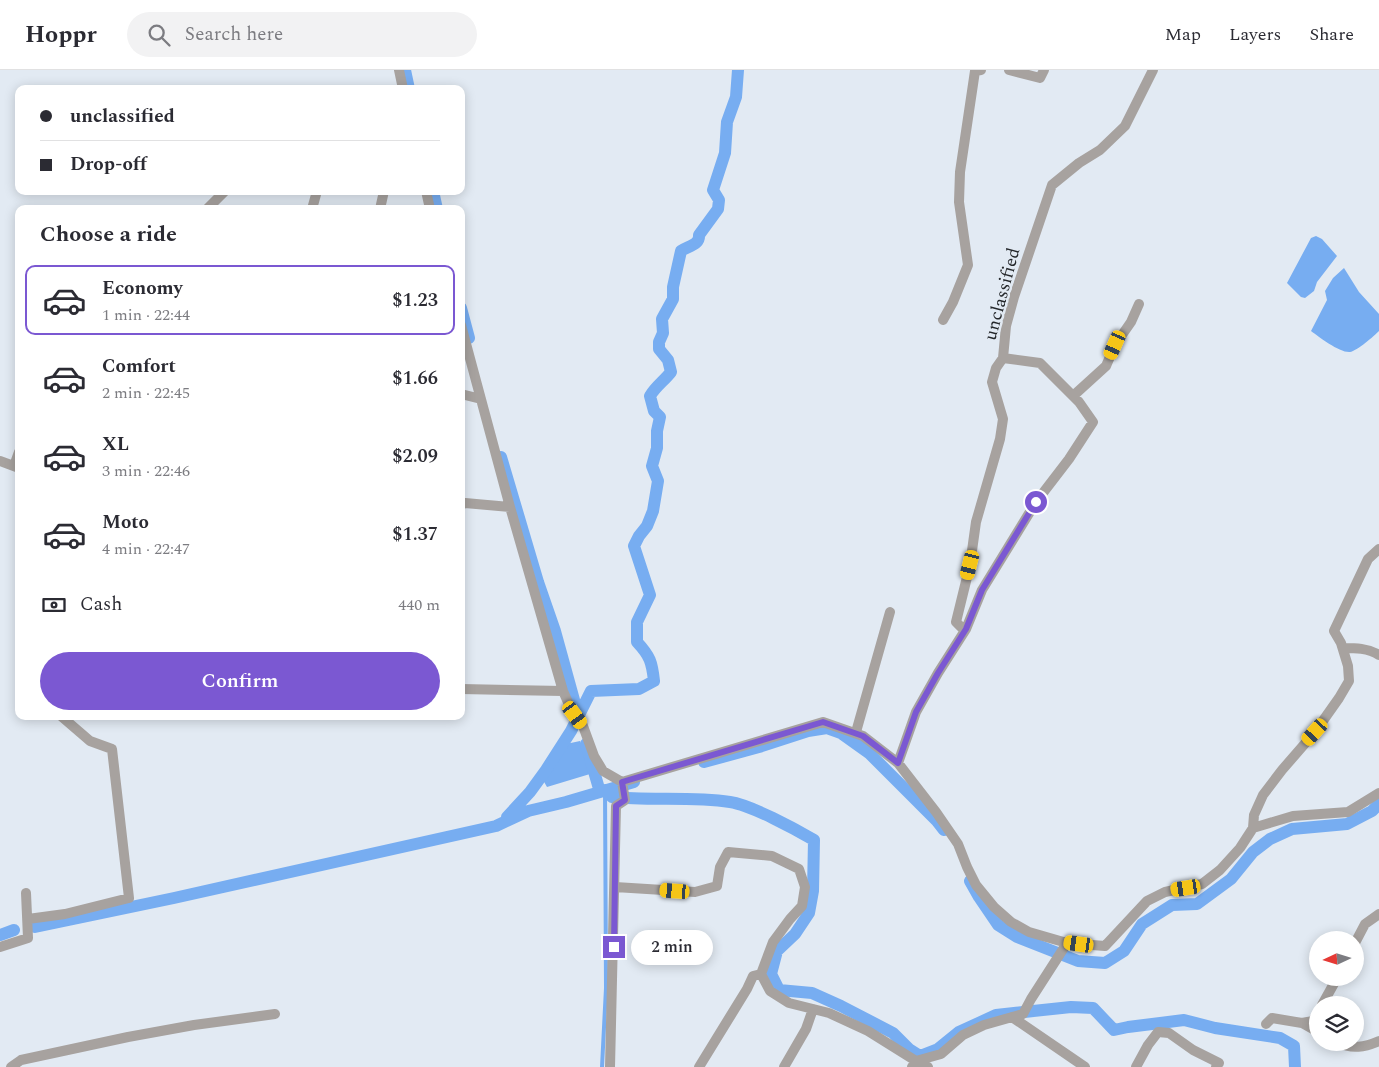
<!DOCTYPE html>
<html lang="en">
<head>
<meta charset="utf-8">
<style>
	body { margin:0; font-family:Spectral,serif; background:#f2f2f3; color:#2b2b33; height:100vh; display:flex; flex-direction:column; font-size:19px; white-space:nowrap }
	* { box-sizing:border-box; margin:0 }
	p { font-size:16px; color:#7c7c81 }
	.icon { flex:none; width:28px; height:28px; fill:none; stroke:currentColor; stroke-width:2; stroke-linecap:round; stroke-linejoin:round }
	.map { position:relative; flex:1; overflow:hidden }
	.sheet { position:absolute; left:15px; top:135px; width:450px; height:515px; display:flex; flex-direction:column; background:#fff; border-radius:10px; box-shadow:0 2px 12px #0003 }
	.sheet>* { flex:none }
	.guide { position:absolute; left:15px; top:15px; width:450px; height:110px; border-radius:10px; box-shadow:0 2px 12px #0003; display:grid; align-content:center; height:110px; padding:0 25px; background:#fff }
	.needle { width:32px; rotate:266deg }
	.fabs { position:absolute; left:1309px; top:861px; display:grid; gap:10px }
	.fabs a { display:grid; place-items:center; width:55px; height:55px; border-radius:50%; background:#fff; box-shadow:0 2px 12px #0003; font-size:25px }
	.end { position:absolute; width:22px; height:22px; margin:-11px; border:6px solid #7b58d2; background:#fff; box-shadow:0 0 0 2px #fff }
	.from { border-radius:50% }
	.bubble { position:absolute; height:35px; border-radius:18px; background:#fff; box-shadow:0 2px 12px #0003; font-size:16px; font-weight:600; line-height:35px; text-align:center }
	.car { position:absolute; width:15px; height:30px; margin:-15px -8px; border-radius:6px; box-shadow:0 0 4px 1px #0007; background:linear-gradient(#f5c518 24%,#345 0 40%,#f5c518 0 76%,#345 0 86%,#f5c518 0) }
	.guide b { display:flex; align-items:center; gap:18px; height:48px; font-size:19px }
	.guide b+b { border-top:1px solid #e1e1e2 }
	.guide i { width:12px; height:12px; background:#2b2b33 }
	ul { padding:0; list-style:none }
	li { display:flex; align-items:center; gap:15px; height:70px; margin:0 10px 8px; padding:0 15px; border:2px solid transparent; border-radius:10px }
	li div { flex:1 }
	li b { display:block; font-size:19px }
	li em { font-style:normal; font-weight:600 }
	li.on { border-color:#7b58d2 }
	li>.icon { width:45px; height:45px; stroke-width:1.5 }
	h2 { padding:0 25px; font-size:22px; line-height:60px }
	.pay { display:flex; align-items:center; gap:12px; height:55px; padding:0 25px; font-size:19px }
	.pay p { margin-inline-start:auto }
	.cta { display:flex; gap:10px; margin-top:auto; padding:10px 25px }
	.cta a { flex:1; height:58px; border-radius:30px; background:#7b58d2; color:#fff; font-size:20px; font-weight:600; line-height:58px; text-align:center }
	header { display:flex; align-items:center; gap:30px; box-sizing:border-box; height:70px; padding:0 25px; background:#fff; border-bottom:1px solid #e1e1e2 }
	header strong { font-size:24px }
	nav { display:flex; gap:28px; margin-inline-start:auto; font-size:18px }
	.search { width:350px; height:45px; background:#f2f2f3; display:flex; align-items:center; gap:12px; box-sizing:border-box; padding:0 18px; border-radius:28px; color:#7c7c81; font-size:19px }
	.map>svg:first-child { display:block }
	.water { fill:#77adf1 }
	.lines { fill:none; stroke-linecap:round; stroke-linejoin:round }
	.stream { stroke:#77adf1; stroke-width:4 }
	.canal { stroke:#77adf1; stroke-width:12 }
	.street { stroke:#a7a29f; stroke-width:10 }
	.route { stroke:#7b58d2; stroke-width:6 }
	.labels { text-anchor:middle; dominant-baseline:central; stroke-width:5; stroke-linejoin:round; paint-order:stroke }
	.street-label { font-size:18px; fill:#24272a; stroke:#e2eaf3 }
</style>
</head>
<body>
<header>
<strong>Hoppr</strong>
<div class="search"><svg class="icon" aria-label="search" viewBox="0 0 24 24"><circle cx="10" cy="10" r="6"/><path d="M15 15l6 6"/></svg>Search here</div>
<nav><a>Map</a><a>Layers</a><a>Share</a></nav>
</header>
<div class="map">
<svg width="1379" height="997" viewBox="0 0 1379 997">
	<rect width="100%" height="100%" fill="#e2eaf3"/>
	<!-- water -->
	<path class="water" d="M1316,166L1322,169L1337,186L1317,212L1314,221L1305,228L1301,227L1287,213L1311,168Z
		M1344,198L1359,222L1379,244V261C1374,266 1357,281 1350,282C1340,283 1319,267 1311,261L1327,230L1325,221L1333,208Z
		M580,671L590,704L547,717L543,710L566,674Z"/>
	<g class="lines">
		<!-- stream -->
		<path class="stream" d="M602,997L606,918L605,720"/>
		<!-- canal -->
		<path class="canal" d="M405,0L409,19
			M433,121L437,139
			M461,238L469,268
			M501,387L538,512L555,561L579,648
			M586,674L600,722
			M704,692L759,677L808,661L827,658L841,663L869,683L937,751L944,760
			M605,720L612,727C651,731 691,726 730,732C751,735 795,759 814,770L813,821L809,843L795,864L777,881L771,904L779,920L812,923L841,936L893,963L909,979L920,986L938,979L959,962L996,945L1071,937L1093,938L1114,960L1128,957L1184,950L1215,958L1280,968L1294,976L1295,997
			M507,747L530,722L546,700L571,661L591,621L639,619L654,611C652,592 650,586 637,572V552L650,525L634,476L639,466L647,456L653,441L658,411L652,396L657,378V361L660,347L654,341L650,326C656,316 664,311 671,302L668,290L659,279V272L663,263L662,249L673,229V217L681,181C688,176 700,175 699,165L718,139L719,130L713,120L725,83L727,52L736,27L738,0
			M970,811L979,827L998,855L1017,867L1078,891L1105,893L1124,881L1142,854L1172,835L1197,834L1231,809L1253,782L1270,769L1292,759L1347,754L1372,741L1379,734
			M35,857L174,828L496,756L528,741L566,732L634,712
			M0,865L14,860"/>
		<!-- street -->
		<path class="street" d="M399,0L403,19
			M1009,0L1040,8L1044,0
			M426,121L430,139
			M207,139L225,121
			M312,139L317,121
			M380,139L384,121
			M943,250L953,232L968,195L959,132L960,102L975,1L981,0
			M461,255L510,437L563,621L571,639L583,656L594,686L603,701L622,712L823,652L863,666L898,693L936,742L958,774L967,797L976,815L994,837L1011,852L1029,862L1067,873
			M461,324L481,329
			M1073,326L1106,296L1115,275L1131,252L1139,234
			M0,391L19,398
			M14,396L19,382
			M461,435L465,433L510,437
			M966,559L961,557L956,552L970,495L976,452L1000,369L1003,349L992,312L996,298L1003,288
			M1343,578C1355,578 1368,578 1379,585
			M461,619L563,621
			M856,662L890,542
			M898,693L916,642L938,603L966,559L982,520L1036,432L1069,389L1093,352L1079,332L1040,293L1003,288L1006,256L1014,227L1052,115L1079,93L1100,80L1125,56L1153,0
			M1253,758L1293,746L1348,742L1379,723
			M615,817L695,822L717,816L720,797L728,782L772,786L799,799L805,817L802,836L790,849L773,872L761,904L770,921L789,933L829,943L868,961L916,991L941,984L963,965L984,955L1023,944L1031,929L1067,873L1105,876L1147,831L1165,822L1202,814L1220,800L1240,778L1253,758L1254,745L1263,725L1282,700L1315,662L1339,628L1349,611L1348,596L1341,573L1334,561L1368,489L1379,479
			M28,849L65,844L129,828L112,679L90,671L61,646
			M1355,873L1365,854L1379,844
			M0,877L28,868L26,823
			M1322,935L1337,908
			M1012,947L1085,997
			M1302,953L1313,951L1318,943
			M1266,954L1272,948L1302,953L1318,962
			M1338,972C1352,980 1365,977 1379,971
			M11,997L21,990L128,967L194,955L275,944
			M610,997L616,736L625,730L622,712
			M699,997L747,919L753,906L761,904
			M784,997L806,959L813,939
			M912,997L916,991L928,997
			M1136,997L1148,975L1158,962L1169,963L1193,980L1219,993L1216,997"/>
	</g>
	<g class="lines">
		<!-- route -->
		<path class="route" d="M614,877L616,736L625,730L622,712L823,652L863,666L898,693L916,642L938,603L966,559L982,520L1036,432"/>
	</g>
	<g class="labels">
		<!-- street labels -->
		<g class="street-label">
			<text transform="translate(1002 224) rotate(-75)">unclassified</text>
		</g>
	</g>
</svg>
<div class="fabs">
<a><svg class="needle" viewBox="-14 -14 28 28"><path d="M0-13l5 13h-10z" fill="#e53935"/><path d="M0 13l5-13h-10z" fill="#7c7c81"/></svg></a>
<a><svg class="icon" aria-label="layers" viewBox="0 0 24 24"><path d="M12 4l9 5-9 5-9-5zM3 14l9 5 9-5"/></svg></a>
</div>
<i class="end from" style="left:1036px;top:432px"></i>
<i class="end" style="left:614px;top:877px"></i>
<div class="bubble" style="left:631px;top:860px;width:82px">2 min</div>
<i class="car" style="left:1115px;top:275px;rotate:204deg"></i>
<i class="car" style="left:970px;top:495px;rotate:194deg"></i>
<i class="car" style="left:575px;top:645px;rotate:144deg"></i>
<i class="car" style="left:1315px;top:662px;rotate:222deg"></i>
<i class="car" style="left:1186px;top:818px;rotate:261deg"></i>
<i class="car" style="left:675px;top:821px;rotate:274deg"></i>
<i class="car" style="left:1079px;top:874px;rotate:278deg"></i>
<div class="guide">
<b><i class="from"></i>unclassified</b>
<b><i></i>Drop-off</b>
</div>
<section class="sheet">
<h2>Choose a ride</h2>
<ul>
<li class="on"><svg class="icon" aria-label="car" viewBox="0 0 24 24"><path d="M5 17H2v-5l4-1 3-4h7l3 4 3 1v5h-3M9 17h6M6 11h13"/><circle cx="7" cy="17" r="2"/><circle cx="17" cy="17" r="2"/></svg><div><b>Economy</b><p>1 min · 22:44</p></div><em>$1.23</em></li>
<li><svg class="icon" aria-label="car" viewBox="0 0 24 24"><path d="M5 17H2v-5l4-1 3-4h7l3 4 3 1v5h-3M9 17h6M6 11h13"/><circle cx="7" cy="17" r="2"/><circle cx="17" cy="17" r="2"/></svg><div><b>Comfort</b><p>2 min · 22:45</p></div><em>$1.66</em></li>
<li><svg class="icon" aria-label="car" viewBox="0 0 24 24"><path d="M5 17H2v-5l4-1 3-4h7l3 4 3 1v5h-3M9 17h6M6 11h13"/><circle cx="7" cy="17" r="2"/><circle cx="17" cy="17" r="2"/></svg><div><b>XL</b><p>3 min · 22:46</p></div><em>$2.09</em></li>
<li><svg class="icon" aria-label="car" viewBox="0 0 24 24"><path d="M5 17H2v-5l4-1 3-4h7l3 4 3 1v5h-3M9 17h6M6 11h13"/><circle cx="7" cy="17" r="2"/><circle cx="17" cy="17" r="2"/></svg><div><b>Moto</b><p>4 min · 22:47</p></div><em>$1.37</em></li>
</ul>
<div class="pay"><svg class="icon" aria-label="cash" viewBox="0 0 24 24"><path d="M3 7h18v10H3z"/><circle cx="12" cy="12" r="2"/></svg>Cash<p>440 m</p></div>
<div class="cta"><a>Confirm</a></div>
</section>
</div>
</body>
</html>
